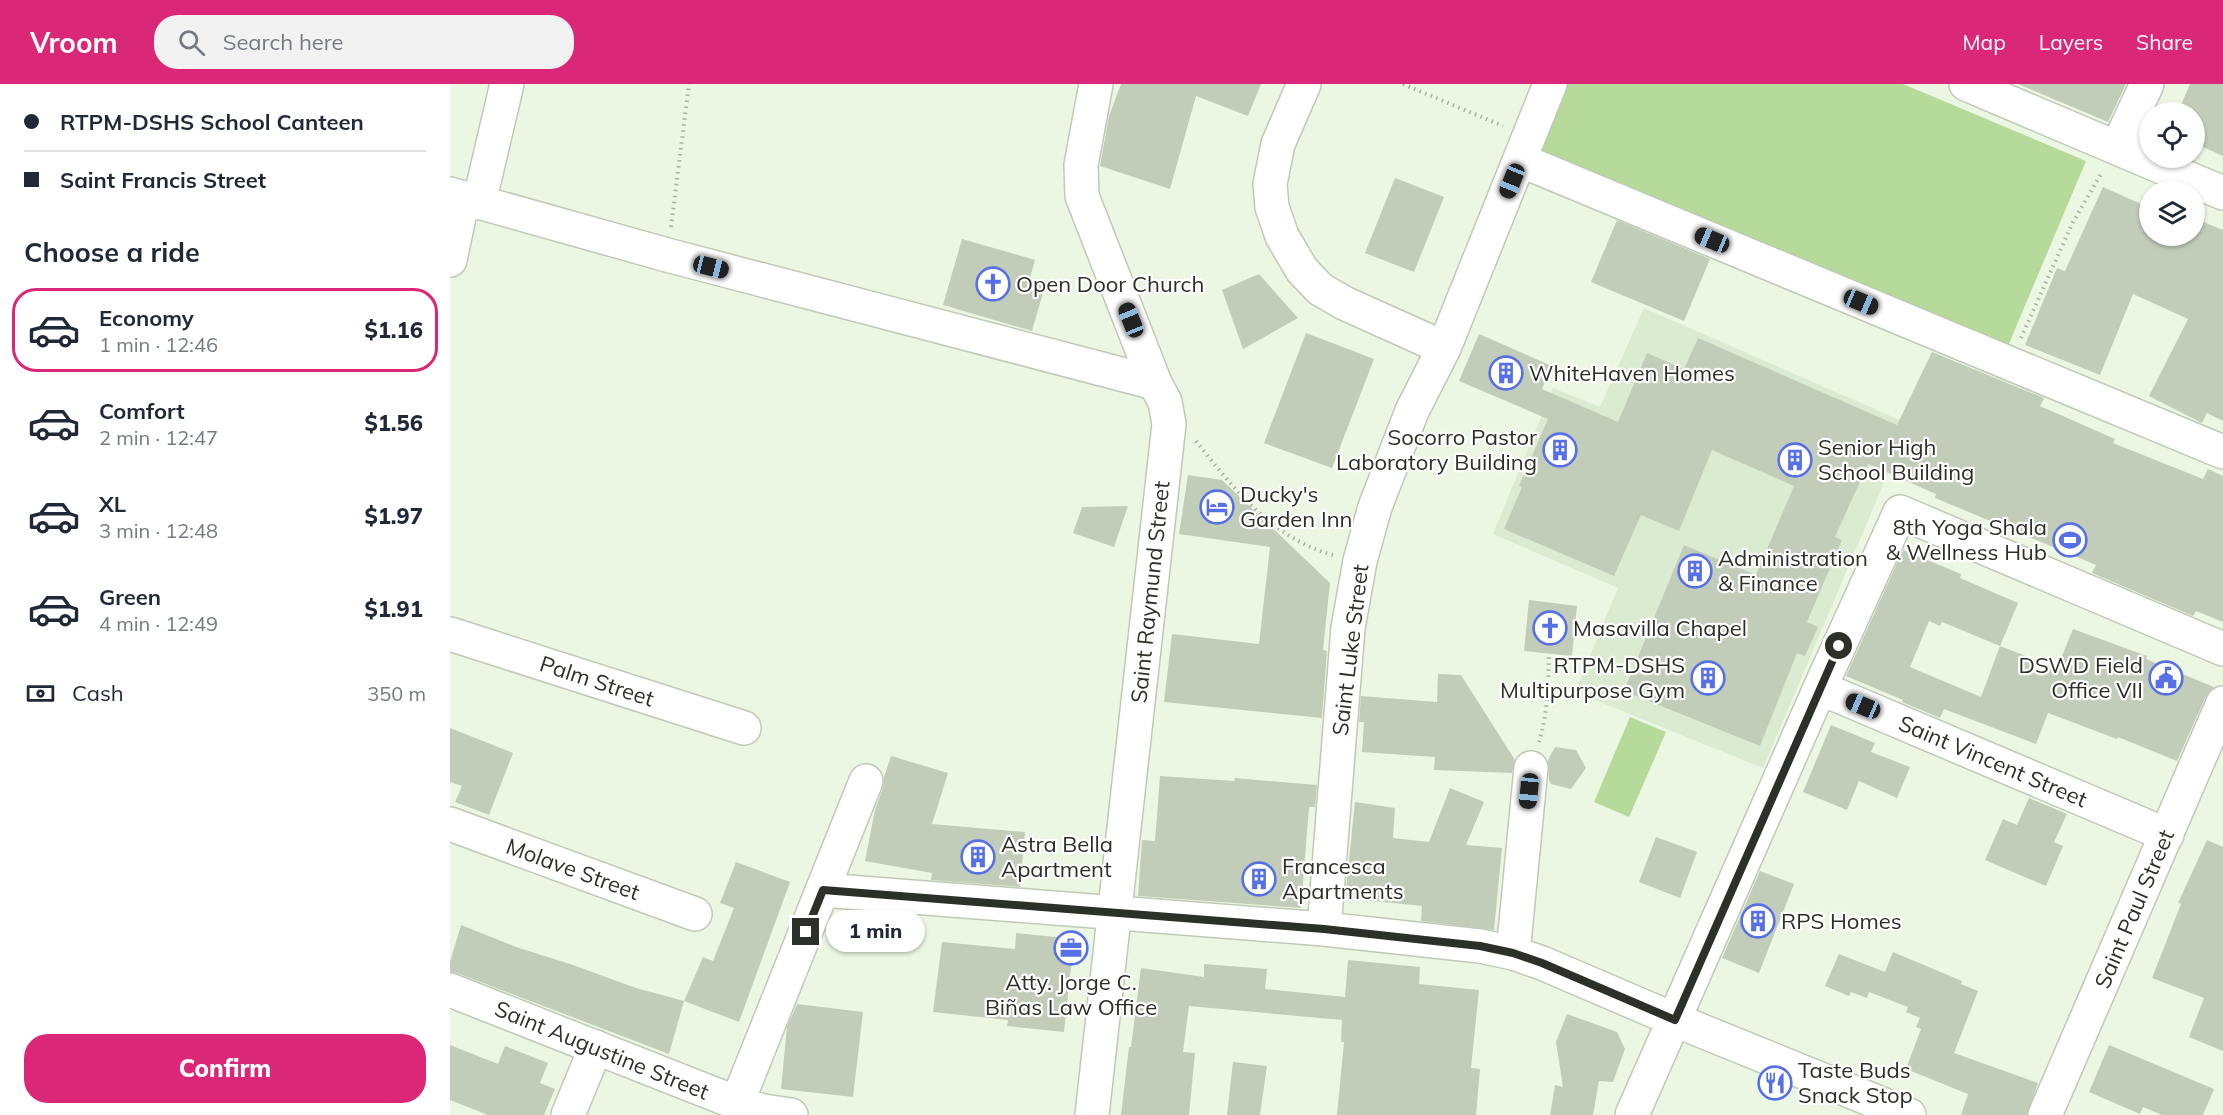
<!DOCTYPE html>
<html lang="en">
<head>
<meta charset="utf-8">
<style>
	body { margin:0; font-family:Mulish,sans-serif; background:#f2f2f3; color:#1f2937; height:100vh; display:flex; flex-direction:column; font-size:22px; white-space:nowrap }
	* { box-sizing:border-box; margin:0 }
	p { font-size:20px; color:#747a83 }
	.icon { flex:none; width:33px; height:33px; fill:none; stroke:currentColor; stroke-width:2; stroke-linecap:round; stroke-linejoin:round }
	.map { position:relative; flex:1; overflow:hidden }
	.side { display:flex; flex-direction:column; background:#fff; width:450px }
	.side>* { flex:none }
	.banner { display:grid; align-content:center; height:132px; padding:0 24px; background:#fff }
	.buttons { position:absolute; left:1689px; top:18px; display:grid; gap:12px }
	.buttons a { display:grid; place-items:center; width:66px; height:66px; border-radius:50%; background:#fff; box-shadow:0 2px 4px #0004; font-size:30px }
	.end { position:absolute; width:27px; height:27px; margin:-14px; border:8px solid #2b3028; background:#fff; box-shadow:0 0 0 3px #fff }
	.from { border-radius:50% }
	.bubble { position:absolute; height:42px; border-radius:21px; background:#fff; box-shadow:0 2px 4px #0004; font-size:20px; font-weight:800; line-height:42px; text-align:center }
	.car { position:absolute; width:18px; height:36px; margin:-18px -9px; border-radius:8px; box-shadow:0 0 4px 2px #0007; background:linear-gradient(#222 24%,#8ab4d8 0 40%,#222 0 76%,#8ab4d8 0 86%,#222 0) }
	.banner b { display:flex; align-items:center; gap:21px; height:57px; font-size:22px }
	.banner b+b { border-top:2px solid #e0e1e3 }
	.banner i { width:15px; height:15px; background:#1f2937 }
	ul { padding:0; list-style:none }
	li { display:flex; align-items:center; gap:18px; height:84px; margin:0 12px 9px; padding:0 12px; border:3px solid transparent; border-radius:24px }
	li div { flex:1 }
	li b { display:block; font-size:22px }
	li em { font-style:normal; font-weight:800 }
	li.on { border-color:#db2777 }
	li>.icon { width:54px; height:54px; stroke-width:1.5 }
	h2 { padding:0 24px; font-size:27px; line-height:72px }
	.pay { display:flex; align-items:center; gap:15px; height:66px; padding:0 24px; font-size:22px }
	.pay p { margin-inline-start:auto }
	.action { display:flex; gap:12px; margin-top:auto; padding:12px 24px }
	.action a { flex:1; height:69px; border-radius:24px; background:#db2777; color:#fff; font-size:24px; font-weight:800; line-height:69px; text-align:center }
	header { display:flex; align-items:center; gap:36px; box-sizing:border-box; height:84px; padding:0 30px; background:#db2777; color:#fff }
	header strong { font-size:28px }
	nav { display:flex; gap:33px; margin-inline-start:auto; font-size:21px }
	.search { width:420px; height:54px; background:#f2f2f3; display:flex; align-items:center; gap:15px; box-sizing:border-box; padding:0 21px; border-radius:24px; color:#747a83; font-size:22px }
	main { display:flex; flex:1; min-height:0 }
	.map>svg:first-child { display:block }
	.built { fill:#dbebd1 }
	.green { fill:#b6da9a }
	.building { fill:#c1cdb9; fill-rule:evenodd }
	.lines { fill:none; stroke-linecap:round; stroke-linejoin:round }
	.minor-casing { stroke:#bfcab6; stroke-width:36 }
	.path { stroke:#a8b2a1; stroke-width:4; stroke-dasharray:1.5 4.5; stroke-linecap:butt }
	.minor { stroke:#fff; stroke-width:33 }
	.route { stroke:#2b3028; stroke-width:8 }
	.labels { text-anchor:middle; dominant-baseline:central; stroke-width:4.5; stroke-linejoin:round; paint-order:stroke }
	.poi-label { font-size:22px; fill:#2b3028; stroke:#fff; text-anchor:start }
	.street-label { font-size:22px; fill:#2b3028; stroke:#fff }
</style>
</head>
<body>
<header>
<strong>Vroom</strong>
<div class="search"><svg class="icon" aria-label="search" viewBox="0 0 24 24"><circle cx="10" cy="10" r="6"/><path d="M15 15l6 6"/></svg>Search here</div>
<nav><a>Map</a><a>Layers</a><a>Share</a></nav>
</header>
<main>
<section class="side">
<div class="banner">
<b><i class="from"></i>RTPM-DSHS School Canteen</b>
<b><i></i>Saint Francis Street</b>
</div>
<h2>Choose a ride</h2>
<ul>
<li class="on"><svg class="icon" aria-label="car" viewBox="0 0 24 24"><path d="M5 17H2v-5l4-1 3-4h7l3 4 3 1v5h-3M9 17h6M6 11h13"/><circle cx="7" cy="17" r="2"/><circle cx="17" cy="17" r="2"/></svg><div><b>Economy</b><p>1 min · 12:46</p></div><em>$1.16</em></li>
<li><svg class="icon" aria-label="car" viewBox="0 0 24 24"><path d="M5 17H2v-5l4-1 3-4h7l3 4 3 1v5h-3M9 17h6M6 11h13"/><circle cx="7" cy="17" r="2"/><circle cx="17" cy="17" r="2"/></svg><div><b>Comfort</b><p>2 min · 12:47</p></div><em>$1.56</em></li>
<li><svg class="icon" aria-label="car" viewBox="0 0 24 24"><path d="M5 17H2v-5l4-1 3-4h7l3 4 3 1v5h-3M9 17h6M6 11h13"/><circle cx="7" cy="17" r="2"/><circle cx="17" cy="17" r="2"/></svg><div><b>XL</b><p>3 min · 12:48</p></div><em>$1.97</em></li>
<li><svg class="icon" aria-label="car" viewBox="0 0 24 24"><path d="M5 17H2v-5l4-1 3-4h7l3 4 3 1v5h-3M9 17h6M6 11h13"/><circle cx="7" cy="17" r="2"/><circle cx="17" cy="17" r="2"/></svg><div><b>Green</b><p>4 min · 12:49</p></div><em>$1.91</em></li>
</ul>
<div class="pay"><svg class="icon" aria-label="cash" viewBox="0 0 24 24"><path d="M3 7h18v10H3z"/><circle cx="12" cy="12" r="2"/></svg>Cash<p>350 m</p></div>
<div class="action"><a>Confirm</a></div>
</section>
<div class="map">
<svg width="1773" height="1031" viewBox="0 0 1773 1031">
	<rect width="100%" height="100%" fill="#ebf7e2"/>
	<!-- built -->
	<path class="built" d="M1194,224L1459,340L1313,684L1125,608L1168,504L1043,450L1103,304L1150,323Z"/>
	<!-- green -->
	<path class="green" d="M1113,0H1453L1636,77L1558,262L1086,64Z
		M1180,633L1216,648L1179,733L1144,718Z"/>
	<!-- building -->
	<path class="building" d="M671,0H811L798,32L746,12L720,105L650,82L659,32Z
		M1568,0H1676L1658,38Z
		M1740,0H1773V72L1744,59V28H1728Z
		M945,94L994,113L964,188L915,169Z
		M1653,103L1700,124V152H1744V134L1773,146V337L1757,329L1752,339L1699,312L1738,235L1683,210L1650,291L1575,261L1607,184L1615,187Z
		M1167,136L1260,175L1234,237L1141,198Z
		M512,155L585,176L579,197L595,202L582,247L493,221Z
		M809,190L848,234L793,265L772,206Z
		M856,249L924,275L882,384L814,359Z
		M1029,250L1102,282L1092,305L1168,338L1197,269L1234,285L1248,254L1447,341L1482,268L1594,314L1590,322L1665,355L1663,359L1753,395L1758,385L1773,392V538L1746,527L1743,532L1642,489L1646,481L1485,414L1486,410L1418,380L1385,453L1392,456L1357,538L1368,543L1355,572L1347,569L1310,662L1174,607L1234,461L1306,491L1344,402L1262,366L1229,447L1191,431L1164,492L1054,445L1072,403L1069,402L1098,335L1009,297Z
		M738,391L772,396L880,499L873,566L877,567L872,634L714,618L722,550L809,560L820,463L729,450Z
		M678,422L664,463L623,449L632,423Z
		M1453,466L1511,490L1510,494L1568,519L1550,562L1607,584L1623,545L1697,572L1696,575L1764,603L1756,612L1727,677L1668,653L1667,655L1598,629L1586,660L1494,625L1490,634L1452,618L1453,616L1396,592ZM1479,537L1490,542L1492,538L1550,562L1531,613L1460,583Z
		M1079,516L1127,522L1122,572L1074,567Z
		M988,590L1011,591L1065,676L1062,689L984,686L985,673L912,668L914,638H909L911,612L987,618Z
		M1381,641L1425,659L1421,668L1460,683L1447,714L1409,697L1397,726L1353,708Z
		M0,644L63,669L39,731L5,718L12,702L0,698Z
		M1105,663L1126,666L1136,684L1121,705L1101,700L1099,696L1098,676Z
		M441,672L498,689L482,740L575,748L570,803L481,796L482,789L415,777L425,726L433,704L434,693Z
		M710,692L784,697L785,694L867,701L865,723H859L851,824L688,812L692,756L705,757Z
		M1000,704L1034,718L1016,761L1052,764L1044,846L971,837L972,822L895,814L905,718L945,724L943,754L979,758Z
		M1579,714L1617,730L1604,758L1613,762L1596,802L1535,776L1553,735L1567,741Z
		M1206,753L1247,768L1230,814L1189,798Z
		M1757,756L1773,763V967L1739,953L1754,914L1702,894L1731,820L1728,819Z
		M286,778L340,798L289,938L234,917L253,873L263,877L284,824L270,819Z
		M1310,787L1344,800L1309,889L1272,874Z
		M11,841L69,864L123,881L186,904L234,917L219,970L7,889L0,888V878Z
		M566,849L624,855L614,948L557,942L558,936L483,928L492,858L565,865Z
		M1443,868L1512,897L1511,900L1528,907L1504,969L1588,999L1577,1031H1511L1518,1010L1456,985L1471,945L1466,943L1470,934L1456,928L1458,923L1419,908L1417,914L1401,908L1399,912L1375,902L1389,870L1435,888Z
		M898,876L970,883L969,900L1029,906L1021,984L1030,985L1026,1031H887L894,958H891L892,936L739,922L733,968L745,969L739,1031H671L679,963H681L691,884L754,893V880L817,885L815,905L895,913Z
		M347,920L413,928L403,1013L331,1005L337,943Z
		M1117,930L1167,948L1175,965L1163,998L1149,997L1143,1031H1100L1105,1001L1113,1003L1106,958Z
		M0,961L48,980L55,962L98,979L90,999L105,1005L94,1031H38L0,1016Z
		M1659,961L1764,1005L1753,1031H1712L1693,1023L1690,1030L1639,1008Z
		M783,978L817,982L810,1031H777Z"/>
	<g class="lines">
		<!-- minor casing -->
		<g class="minor-casing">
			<path id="minor" d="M854,0L828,60L820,100L822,123L832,152L852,186L870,205L894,219L994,264
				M1516,0L1773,109
				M1667,64L1697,0
				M1070,76L1773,368
				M0,110L217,171L705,299
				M29,119L57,0
				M0,176L13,114
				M0,550L294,644
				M1370,604L1717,751
				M0,740L245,830
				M373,806L874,845L1030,862L1063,869L1092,879L1225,936L1459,1031
				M874,845L898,544L910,477L925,423L962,327L994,264L1100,0
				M1063,869L1081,684
				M0,906L287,1019L314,1027L341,1031
				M287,1019L416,697
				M118,1031L146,963
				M642,1031L719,340L715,318L705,299L632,112L631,81L646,0
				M1182,1031L1370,604L1450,428L1773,565
				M1595,1031L1773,619"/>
		</g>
		<!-- path -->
		<path class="path" d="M953,0L1053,42
			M221,143L239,0
			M1571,254L1622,140L1652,88
			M746,357C783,404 823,455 883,471
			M1089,658C1098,629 1098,599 1099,569"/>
		<!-- minor -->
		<use href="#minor" class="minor"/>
	</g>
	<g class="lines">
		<!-- route -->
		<path class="route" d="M356,848L373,806L874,845L1030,862L1063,869L1092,879L1225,936L1389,562"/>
	</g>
	<!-- icons -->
	<defs>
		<g id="church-ring" transform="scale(1.725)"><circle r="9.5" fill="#fff" stroke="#5870e6" stroke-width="1.5"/><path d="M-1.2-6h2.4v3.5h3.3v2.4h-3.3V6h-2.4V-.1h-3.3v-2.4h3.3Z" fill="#5870e6"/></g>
		<g id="building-ring" transform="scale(1.725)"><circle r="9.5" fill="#fff" stroke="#5870e6" stroke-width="1.5"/><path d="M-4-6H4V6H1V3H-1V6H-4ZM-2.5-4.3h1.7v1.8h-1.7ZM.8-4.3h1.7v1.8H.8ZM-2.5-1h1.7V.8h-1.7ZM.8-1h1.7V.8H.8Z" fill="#5870e6"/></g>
		<g id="hotel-ring" transform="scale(1.725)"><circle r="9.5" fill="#fff" stroke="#5870e6" stroke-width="1.5"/><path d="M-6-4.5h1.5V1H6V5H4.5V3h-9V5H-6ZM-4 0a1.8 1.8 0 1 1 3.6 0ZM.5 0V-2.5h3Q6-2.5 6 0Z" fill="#5870e6"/></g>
		<g id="stadium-ring" transform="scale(1.725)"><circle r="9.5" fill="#fff" stroke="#5870e6" stroke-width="1.5"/><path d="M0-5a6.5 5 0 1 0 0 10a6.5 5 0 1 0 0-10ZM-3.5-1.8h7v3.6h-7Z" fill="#5870e6"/></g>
		<g id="civic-ring" transform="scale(1.725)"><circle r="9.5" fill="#fff" stroke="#5870e6" stroke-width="1.5"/><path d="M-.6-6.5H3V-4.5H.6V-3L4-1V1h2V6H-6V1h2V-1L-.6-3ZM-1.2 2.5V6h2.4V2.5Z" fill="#5870e6"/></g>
		<g id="office-ring" transform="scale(1.725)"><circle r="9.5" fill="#fff" stroke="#5870e6" stroke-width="1.5"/><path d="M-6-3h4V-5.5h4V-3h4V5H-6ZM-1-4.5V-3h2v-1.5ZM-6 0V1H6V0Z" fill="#5870e6"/></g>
		<g id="restaurant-ring" transform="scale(1.725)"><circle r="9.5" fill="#fff" stroke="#5870e6" stroke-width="1.5"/><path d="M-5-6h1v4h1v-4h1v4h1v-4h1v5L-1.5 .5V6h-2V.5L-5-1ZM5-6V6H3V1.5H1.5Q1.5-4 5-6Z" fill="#5870e6"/></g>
	</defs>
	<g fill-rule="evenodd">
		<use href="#church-ring" x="543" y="200"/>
		<use href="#building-ring" x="1056" y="289"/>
		<use href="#building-ring" x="1110" y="366"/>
		<use href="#building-ring" x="1345" y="376"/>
		<use href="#hotel-ring" x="767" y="423"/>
		<use href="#stadium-ring" x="1620" y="456"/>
		<use href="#building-ring" x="1245" y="487"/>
		<use href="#church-ring" x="1100" y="544"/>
		<use href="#building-ring" x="1258" y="594"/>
		<use href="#civic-ring" x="1716" y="594"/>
		<use href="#building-ring" x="528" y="773"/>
		<use href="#building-ring" x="809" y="795"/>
		<use href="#building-ring" x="1308" y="837"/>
		<use href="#office-ring" x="621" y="864"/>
		<use href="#restaurant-ring" x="1325" y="999"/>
	</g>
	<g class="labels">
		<!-- poi labels -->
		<g class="poi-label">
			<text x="566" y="200">Open Door Church</text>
			<text x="1079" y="289">WhiteHaven Homes</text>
			<text x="1087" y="353" text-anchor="end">Socorro Pastor<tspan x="1087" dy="25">Laboratory Building</tspan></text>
			<text x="1368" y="363">Senior High<tspan x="1368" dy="25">School Building</tspan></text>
			<text x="790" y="410">Ducky's<tspan x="790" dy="25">Garden Inn</tspan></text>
			<text x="1597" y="443" text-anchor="end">8th Yoga Shala<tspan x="1597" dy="25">&amp; Wellness Hub</tspan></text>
			<text x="1268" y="474">Administration<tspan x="1268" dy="25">&amp; Finance</tspan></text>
			<text x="1123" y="544">Masavilla Chapel</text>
			<text x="1235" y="581" text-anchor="end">RTPM-DSHS<tspan x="1235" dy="25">Multipurpose Gym</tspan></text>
			<text x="1693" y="581" text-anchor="end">DSWD Field<tspan x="1693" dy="25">Office VII</tspan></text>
			<text x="551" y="760">Astra Bella<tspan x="551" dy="25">Apartment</tspan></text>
			<text x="832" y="782">Francesca<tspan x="832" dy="25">Apartments</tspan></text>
			<text x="1331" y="837">RPS Homes</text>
			<text x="621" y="898" text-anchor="middle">Atty. Jorge C.<tspan x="621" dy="25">Biñas Law Office</tspan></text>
			<text x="1348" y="986">Taste Buds<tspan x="1348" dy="25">Snack Stop</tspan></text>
		</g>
		<!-- street labels -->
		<g class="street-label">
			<text transform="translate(700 508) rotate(-84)">Saint Raymund Street</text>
			<text transform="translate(900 566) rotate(-83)">Saint Luke Street</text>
			<text transform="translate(147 597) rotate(18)">Palm Street</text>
			<text transform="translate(1543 677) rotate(23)">Saint Vincent Street</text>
			<text transform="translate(123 785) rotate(20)">Molave Street</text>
			<text transform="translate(1684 825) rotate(-67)">Saint Paul Street</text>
			<text transform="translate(152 966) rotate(22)">Saint Augustine Street</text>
		</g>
	</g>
</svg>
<div class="buttons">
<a><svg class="icon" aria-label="locate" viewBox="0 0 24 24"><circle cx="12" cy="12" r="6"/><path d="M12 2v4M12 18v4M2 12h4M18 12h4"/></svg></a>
<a><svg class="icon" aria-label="layers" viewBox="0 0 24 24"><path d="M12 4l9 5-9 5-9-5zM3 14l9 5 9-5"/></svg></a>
</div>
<i class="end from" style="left:1389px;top:562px"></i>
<i class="end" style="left:356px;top:848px"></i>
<div class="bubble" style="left:376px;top:826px;width:99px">1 min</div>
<i class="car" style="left:1062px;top:97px;rotate:202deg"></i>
<i class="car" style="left:1262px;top:156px;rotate:293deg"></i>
<i class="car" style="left:261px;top:183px;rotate:104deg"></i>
<i class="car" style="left:1411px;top:218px;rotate:113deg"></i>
<i class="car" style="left:681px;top:236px;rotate:338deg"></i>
<i class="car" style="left:1413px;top:622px;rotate:293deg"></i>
<i class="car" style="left:1079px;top:707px;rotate:186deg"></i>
</div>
</main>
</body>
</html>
